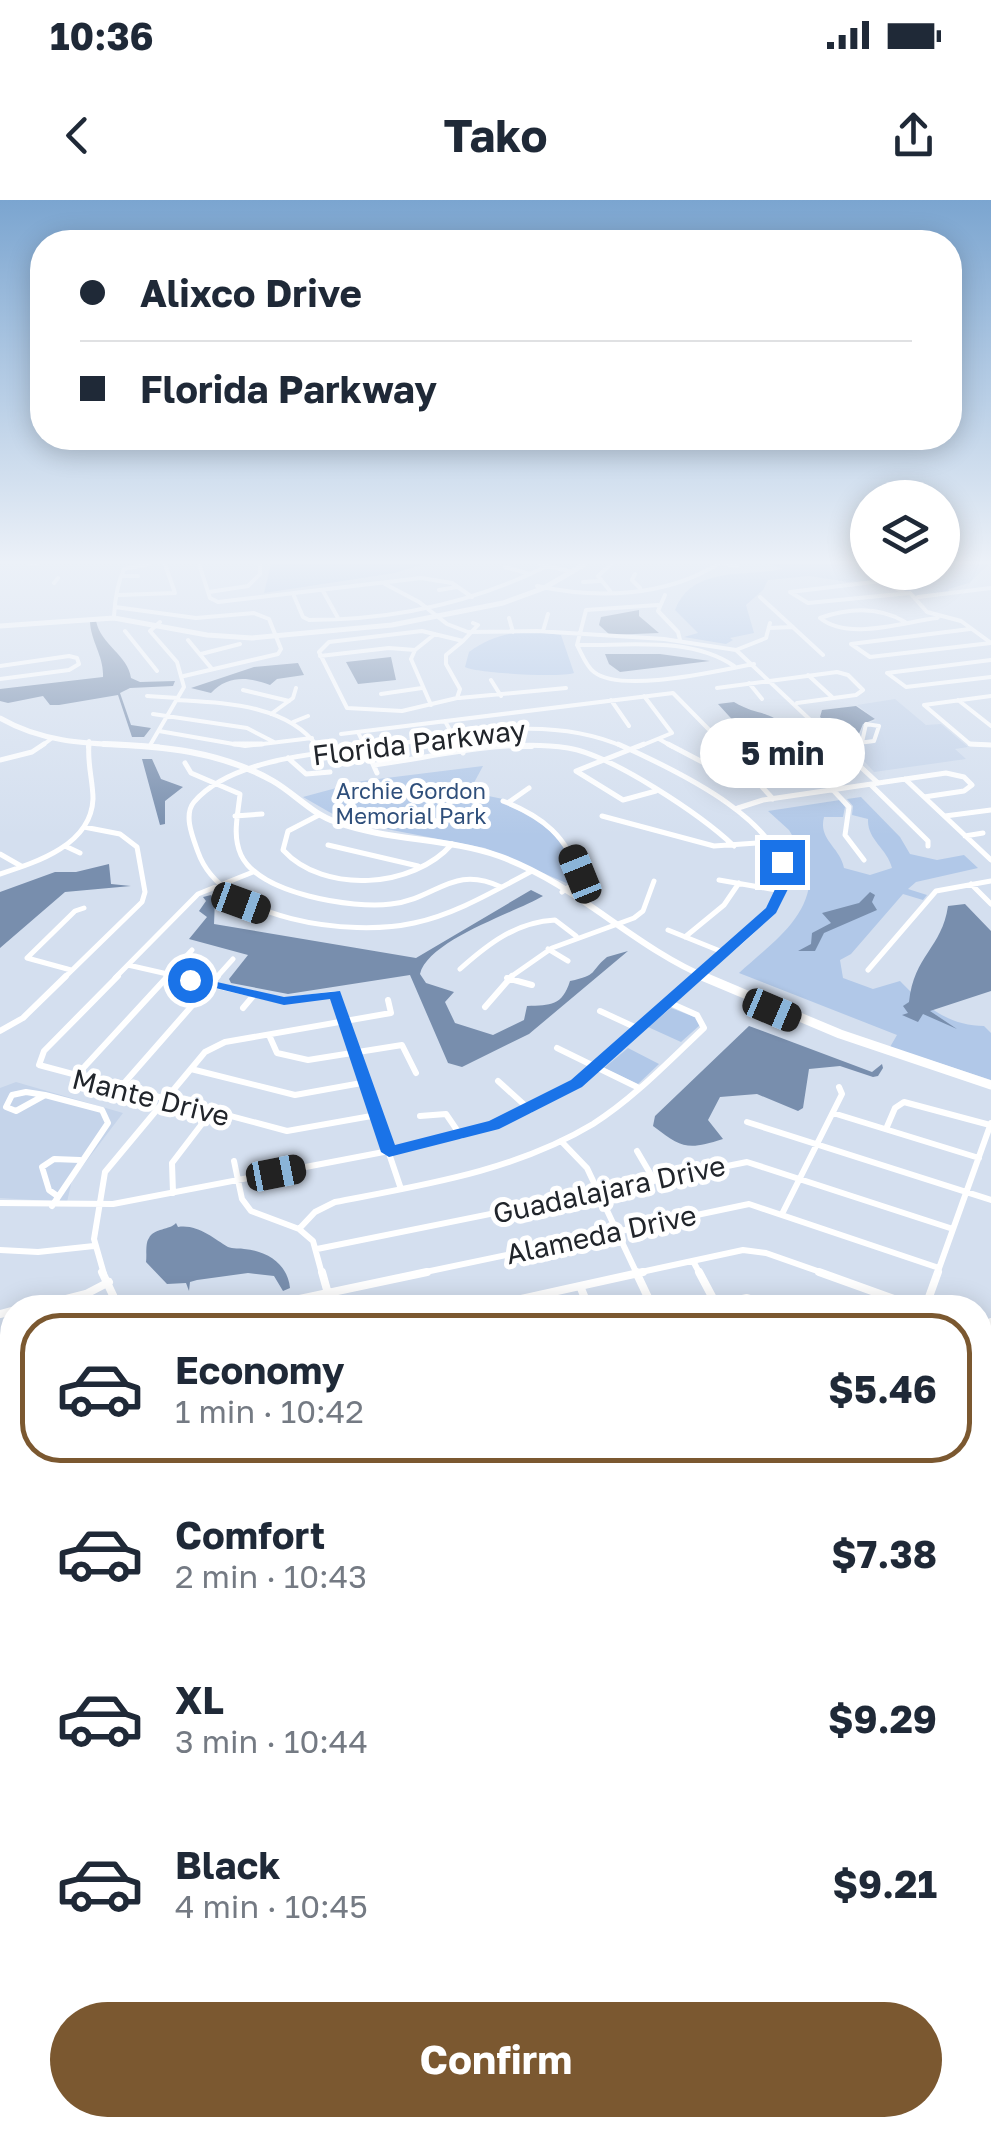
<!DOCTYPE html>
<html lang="en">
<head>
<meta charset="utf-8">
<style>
	body { margin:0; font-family:"Golos Text",sans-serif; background:#f2f2f3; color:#1f2937; height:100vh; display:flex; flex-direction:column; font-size:38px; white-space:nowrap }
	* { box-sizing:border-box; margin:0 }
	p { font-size:32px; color:#747a83 }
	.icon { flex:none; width:55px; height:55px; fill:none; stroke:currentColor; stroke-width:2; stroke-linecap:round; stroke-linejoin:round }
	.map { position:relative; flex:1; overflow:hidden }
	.sheet { position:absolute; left:0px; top:1095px; width:992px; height:842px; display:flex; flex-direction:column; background:#fff; border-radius:40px 40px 0 0; box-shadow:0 5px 25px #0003 }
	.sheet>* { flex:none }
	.guide { position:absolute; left:30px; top:30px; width:932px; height:220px; border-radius:40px; box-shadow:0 5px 25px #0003; display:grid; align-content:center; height:220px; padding:0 50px; background:#fff }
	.controls { position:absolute; left:850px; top:280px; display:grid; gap:20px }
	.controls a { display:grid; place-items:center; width:110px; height:110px; border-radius:50%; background:#fff; box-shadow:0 5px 25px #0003; font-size:50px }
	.end { position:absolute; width:45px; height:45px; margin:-22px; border:12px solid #1a73e8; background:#fff; box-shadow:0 0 0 5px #fff }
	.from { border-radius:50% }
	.bubble { position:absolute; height:70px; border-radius:35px; background:#fff; box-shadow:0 5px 25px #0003; font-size:32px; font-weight:700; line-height:70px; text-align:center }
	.car { position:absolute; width:30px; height:60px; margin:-30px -15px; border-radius:12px; box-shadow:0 0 8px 2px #0007; background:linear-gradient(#222 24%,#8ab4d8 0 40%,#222 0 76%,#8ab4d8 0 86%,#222 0) }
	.guide b { display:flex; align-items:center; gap:35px; height:95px; font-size:38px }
	.guide b+b { border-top:2px solid #e0e1e3 }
	.guide i { width:25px; height:25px; background:#1f2937 }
	ul { padding:18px 0 0; list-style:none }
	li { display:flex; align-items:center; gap:30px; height:150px; margin:0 20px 15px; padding:0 30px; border:5px solid transparent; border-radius:40px }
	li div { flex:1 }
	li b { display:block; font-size:38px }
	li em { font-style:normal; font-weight:700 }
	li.active { border-color:#7b5830 }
	li>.icon { width:90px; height:90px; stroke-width:1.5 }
	.button { display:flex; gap:20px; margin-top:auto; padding:20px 50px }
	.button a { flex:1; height:115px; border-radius:60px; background:#7b5830; color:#fff; font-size:40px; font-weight:700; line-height:115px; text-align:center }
	.status { display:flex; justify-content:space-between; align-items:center; height:70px; padding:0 50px; background:#fff; direction:ltr }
	.status svg { height:28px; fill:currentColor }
	header { display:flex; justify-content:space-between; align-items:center; height:130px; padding:0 50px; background:#fff; font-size:45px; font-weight:700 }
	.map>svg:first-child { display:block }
	.built { fill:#c5d4ea }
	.green { fill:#b1c8e8 }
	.water { fill:#788ead }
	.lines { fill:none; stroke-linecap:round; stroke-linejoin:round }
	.minor-far4 { stroke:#fff; stroke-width:4 }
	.minor-far3 { stroke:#fff; stroke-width:5 }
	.minor-far2 { stroke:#fff; stroke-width:6 }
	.minor-far1 { stroke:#fff; stroke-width:8 }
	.minor { stroke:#fff; stroke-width:10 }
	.major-far2 { stroke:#fff; stroke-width:5 }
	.major-far1 { stroke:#fff; stroke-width:6 }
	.major { stroke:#fff; stroke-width:9 }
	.route { fill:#1a73e8 }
	.labels { text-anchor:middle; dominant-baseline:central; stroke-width:10; stroke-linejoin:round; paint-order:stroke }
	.far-park-label { font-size:22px; fill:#2f4f7b; stroke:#fff }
	.street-label { font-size:28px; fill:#21252b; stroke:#fff }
</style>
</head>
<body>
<div class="status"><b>10:36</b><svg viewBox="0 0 49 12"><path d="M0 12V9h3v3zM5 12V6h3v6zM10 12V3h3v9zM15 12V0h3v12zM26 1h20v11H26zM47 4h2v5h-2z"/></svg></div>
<header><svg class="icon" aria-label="back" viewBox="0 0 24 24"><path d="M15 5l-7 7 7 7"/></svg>Tako<svg class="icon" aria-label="share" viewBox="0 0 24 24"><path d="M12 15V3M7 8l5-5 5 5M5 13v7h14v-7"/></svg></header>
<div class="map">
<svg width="991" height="1937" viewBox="0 0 991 1937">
	<rect width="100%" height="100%" fill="#d4dfef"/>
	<!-- built -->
	<path class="built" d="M895,499L926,525L941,524L968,547L955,549L966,559L874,572L844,539L859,537L863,525L876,520L857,505Z
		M16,882L123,913L72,980L67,1002L0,998V888Z"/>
	<!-- green -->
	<path class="green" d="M271,364H424L395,373L264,393Z
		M769,364H858L867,366L868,372L913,373L921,378L927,373L942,372L943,364L988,365L969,383L949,389L948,393L917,396L886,380L848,382L809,376L768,380L763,390L746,405L754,433L730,438L733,440L726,444L684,437L698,433L675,410C692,365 746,377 783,369Z
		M530,431L561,435L574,473C560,478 475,473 465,467L469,452C488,438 507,433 530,431Z
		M483,566L469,592L503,599L501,603C529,613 588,647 571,685L485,648L345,621L303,597L362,581Z
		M861,597L900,637L910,654L937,660L964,655L978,668L916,682L908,689L927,695L923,700L903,694L851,754L840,760L843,778L873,789L900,781C923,805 949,826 984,826L991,833V880L890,847L897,835L739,773C770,744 816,715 809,667L789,666L787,659H806L789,630L768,611L840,600L845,607L843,617H824C818,640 840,647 844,668L870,675L892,668C887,648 867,640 868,619L852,615L853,606L847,599Z
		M671,808L697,818L700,825L681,842L648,827Z
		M628,848L659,864L638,884L604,868Z
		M12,1666V1772L0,1779V1670Z
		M980,1692L991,1707V1845L980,1842Z
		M327,1925H485L482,1937H321Z"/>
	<!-- water -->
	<path class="water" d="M639,410V416L659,433L610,435L599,425L601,417Z
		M96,421C101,445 128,455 131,478L140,482L175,481L173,486L130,488L120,493L131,525L151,528L144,537H132L118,495L59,505H50L43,496L8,503L0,501V489L103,477C104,456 91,442 90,422Z
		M605,454H660L710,461L620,472L609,464Z
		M391,457L396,480L358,484L346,462Z
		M298,463L304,475L277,479L270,485C249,477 228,475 211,493L191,488L254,467Z
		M734,502C761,518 768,507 793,534L750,539L718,504Z
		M856,506L875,519L863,524L858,536L843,537L820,517L822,510Z
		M152,559L161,579L183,587L165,601V624L160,625L142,559Z
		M109,664L111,684L131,686L65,692L0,748V692L55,672H76Z
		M531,690L543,696C514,713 428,740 420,774L426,783L454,792L445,802L455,823L493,835L524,820L527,806C551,805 562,806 570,781C599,775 589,772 607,757L628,751L529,834L462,867L448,863L410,775L288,794L231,783L229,779L248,755L189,739L207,717L199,711L206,701L203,697L211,695L215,700L214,724L416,758Z
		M870,692L875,695L872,702L877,710L824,733L815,751H798L811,744L812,733L831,723L822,713L859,703Z
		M965,704L991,731V791L930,811L957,829L923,814L918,822L902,815L908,813L903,806L909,802C914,755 942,748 948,706Z
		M749,826L872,872L882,864L883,868L878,876L873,877L840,866L809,869L803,908L798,911L757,894L720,897L708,920L723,939C688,950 683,949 653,926L655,916Z
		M176,1023L178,1027C198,1024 214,1039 228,1047C232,1049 241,1048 244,1049C268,1051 288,1065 290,1088L283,1091L274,1076L248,1073L197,1080L190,1082L189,1091L186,1083L167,1084L146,1062C147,1056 145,1043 149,1038C154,1028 170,1030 176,1023Z
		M980,1488L991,1503V1582L980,1574Z
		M20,1925H114L155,1937H0Z
		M709,1925H881L887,1937H722Z"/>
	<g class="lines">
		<!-- minor-far4 -->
		<path class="minor-far4" d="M30,364H36
			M199,364L210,398L218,402L421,378L452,383L472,397
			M539,364L573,372
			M726,364L737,366
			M505,367L530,374
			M635,374L632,380L640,388
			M122,376H138
			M583,382L600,381
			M54,383L58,378
			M385,384L419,402L447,424L468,432L537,431L664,439L736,450L839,547
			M537,386C597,399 665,397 718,364
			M439,390L457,387
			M323,391L338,418
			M610,391L598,376L611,364
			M209,392L248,386L260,374V364
			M903,392L882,381L790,392L808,403L910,393L927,412L961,421L991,443
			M119,395L175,393L165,364
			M665,395L658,411L678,432L680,440
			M294,396L303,417L309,420C391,420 473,403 547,366
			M760,397L823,455
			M918,397L991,388
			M658,405L586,410L577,445C582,454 586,466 594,472C622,494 720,470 754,464
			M115,407L196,418L254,413L269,419L281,449L278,454L184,476
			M114,416C115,399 117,384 124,369L149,364
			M509,418L513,432
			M905,422C878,406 849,408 820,418C848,441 903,422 937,418L938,417
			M769,428L793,427
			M970,429L851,444L870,457L991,443
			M125,431L157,471
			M422,431L463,441L446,455V464L460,489L457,498L402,511L347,508L319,452L329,442Z
			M543,431L548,414
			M188,440L212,469
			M463,441L478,425L473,423
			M577,445C628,446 690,436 734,466
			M736,450L766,438L770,423
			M201,454L240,444
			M320,456L389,448L415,450
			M991,460L887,473L906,487L991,477
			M0,466L69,456L77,458L79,464L69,470L0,479
			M808,475L832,497
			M491,480L501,496
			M749,483L762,499
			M717,488L837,472L848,475L863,490L856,495L797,503
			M243,490L289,501
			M381,494L422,488
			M147,496L178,498
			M991,496L924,505L970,544L991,545
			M459,498L566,488
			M177,500C224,503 287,504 318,547
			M611,500L629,526
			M958,500L991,526
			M431,505L411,459L415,450L435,434
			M153,514L247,528L274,542
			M271,514L293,498L296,488
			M445,521L459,547
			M293,522L308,516
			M159,531L245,546L312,538
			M358,532L365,547
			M341,534L673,493L726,547
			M659,539L673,547
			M40,547L51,539
			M88,547L89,541
			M149,547L184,487L177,462L150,431L160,422
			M377,547C458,536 545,512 624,547
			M515,547H532
			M638,547L672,533L644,496
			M827,547L874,541L879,526L866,524L862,542"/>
		<!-- minor-far3 -->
		<path class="minor-far3" d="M234,544H262
			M316,544L323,554
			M364,544L377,573
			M396,544C339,552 235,554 194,602C183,615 193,638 198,652C222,721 351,737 414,723C456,714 494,691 532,671
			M458,544L463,553
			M618,544C667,566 808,629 778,696C763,730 723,755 696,778
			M644,544L576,571L623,600L656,591
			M668,544L708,565L739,562
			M723,544L773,599
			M836,544L878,583
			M848,544L777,555C797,580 830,568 857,563
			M970,544L991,545
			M288,558L306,574L330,572
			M0,560L32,552L44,544
			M185,563L191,573L240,594C238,615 232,635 241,655C259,694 353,709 391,704C437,699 452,664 501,687
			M374,565C435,557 506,538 568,548C612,555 701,615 734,646
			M905,579L991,660
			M871,585L928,641V646
			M834,591L849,607L845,635L864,660
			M503,601C544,617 566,636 581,678L562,692
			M509,602L529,588
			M738,608L763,600L946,573L964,577L972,585L964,591L924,597
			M319,615L288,631L283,650C324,695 414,688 452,644
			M235,616L262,614
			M602,616L714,646L772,642
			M945,616L991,610
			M965,636L983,633
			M328,645L418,666
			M65,646L80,653
			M0,654L21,666
			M0,674C37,662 91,645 93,599C93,581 87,563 89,544
			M719,680L782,691
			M971,684L991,704
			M668,730L725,753
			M685,737L724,705L739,683
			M548,749L568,761
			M128,765L185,778
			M460,769C488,744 516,722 555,720L576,736
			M71,770L27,758L75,711L84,708
			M868,770L936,691L991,681
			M64,778L142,702L145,692L137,647L120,634L84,627
			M115,778L198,694L253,672
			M166,778L192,750
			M216,778L233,759
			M509,778L552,748L634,718L643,711L654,681"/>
		<!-- minor-far2 -->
		<path class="minor-far2" d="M118,776L44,851L39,865L287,931L377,915
			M174,776L284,801L335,794L401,989
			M507,778L532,785
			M485,807L512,776
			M243,808L254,795
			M600,811L639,829
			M0,831L23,818L66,776
			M269,835L277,853L308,860L402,845L416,873
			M557,848L639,888
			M191,869L295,895L367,882
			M75,877L168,776
			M498,881L530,910
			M119,889L218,776
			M26,892L45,895L16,911L6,907L12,895Z
			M45,895L102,910L108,923L52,1006
			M833,913L979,958
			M420,916L446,914L461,936
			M747,922L991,1000
			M886,929L895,908L904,902L990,925
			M561,941L587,968L637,1074
			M637,951L654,980
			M234,961L242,999L251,1011L299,1029L313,1041L322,1074
			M173,993L172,963L211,912
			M56,995L49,990L42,967L54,959L80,960
			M0,1003L113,1004L389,951L494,925L576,883L699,776
			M782,1014L842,894L839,887
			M299,1029L315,1012L335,1002C423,985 515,971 593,924C634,898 669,861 704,828L697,815L670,803
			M317,1049L747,962L953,1029
			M0,1050L38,1052L94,1046
			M693,1061L700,1074
			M104,1074L94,1039L105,972L205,852L225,842L391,813L388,800
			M416,1074L749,1004L939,1068
			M632,1074L743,1050L766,1053L826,1074
			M937,1074L991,923"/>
		<!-- minor-far1 -->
		<path class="minor-far1" d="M102,1072L119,1108
			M322,1072L332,1108
			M636,1072L653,1108
			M699,1072L716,1104
			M819,1072L919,1108
			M580,1086L589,1108
			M716,1105L747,1098L781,1108
			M31,1108L86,1094L109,1082
			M257,1108L427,1072
			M480,1108L643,1072
			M925,1108L938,1072
			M0,1114L12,1111
			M980,1158L991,1122
			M0,1162L12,1160
			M980,1179L991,1183
			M980,1338L991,1335
			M0,1398L12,1395
			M980,1425L991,1422"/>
		<!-- minor -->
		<path class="minor" d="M0,1530L12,1527
			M0,1610L12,1607
			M980,1637L991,1646
			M0,1860L12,1854
			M226,1925L228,1937
			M545,1925L599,1937
			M980,1925L991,1928"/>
		<!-- major-far2 -->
		<path class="major-far2" d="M0,426L114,418L207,435L252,438L392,425L503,403L544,388L585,364
			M0,518C50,547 103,543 159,547"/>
		<!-- major-far1 -->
		<path class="major-far1" d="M104,544C162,546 220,551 273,581C294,593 312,614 336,622C388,641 448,638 499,656C577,684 632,746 708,778"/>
		<!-- major -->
		<path class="major" d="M702,776L840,834L991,885"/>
	</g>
	<!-- sky -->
	<linearGradient id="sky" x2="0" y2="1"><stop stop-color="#7ba5d0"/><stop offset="0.57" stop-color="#ecf1f8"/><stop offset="1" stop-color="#ecf1f8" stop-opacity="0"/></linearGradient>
	<rect width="991" height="635" fill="url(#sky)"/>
	<!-- route -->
	<path class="route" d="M778,659L789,662L790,685L776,713L582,887L499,929L389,957L381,952L330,799L284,805L183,780L190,776L284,797L340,791L395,945L489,921L571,880L766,708L777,685Z"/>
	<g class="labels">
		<!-- far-park labels -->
		<g class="far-park-label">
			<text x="411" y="590">Archie Gordon<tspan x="411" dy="25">Memorial Park</tspan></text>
		</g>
		<!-- street labels -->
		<g class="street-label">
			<text transform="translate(419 542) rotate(-7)">Florida Parkway</text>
			<text transform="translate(151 897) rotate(14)">Mante Drive</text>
			<text transform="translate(609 989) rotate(-12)">Guadalajara Drive</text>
			<text transform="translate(601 1034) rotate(-12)">Alameda Drive</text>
		</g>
	</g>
</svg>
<div class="controls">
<a><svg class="icon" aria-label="layers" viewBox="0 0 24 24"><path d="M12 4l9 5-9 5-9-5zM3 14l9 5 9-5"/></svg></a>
</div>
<i class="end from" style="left:190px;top:780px"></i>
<i class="end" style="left:782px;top:662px"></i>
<div class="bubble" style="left:700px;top:518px;width:165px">5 min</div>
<i class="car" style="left:580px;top:674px;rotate:338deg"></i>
<i class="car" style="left:241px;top:703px;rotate:110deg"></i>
<i class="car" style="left:772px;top:810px;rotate:113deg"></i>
<i class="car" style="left:276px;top:973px;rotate:79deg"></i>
<div class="guide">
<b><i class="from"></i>Alixco Drive</b>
<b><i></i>Florida Parkway</b>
</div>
<section class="sheet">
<ul>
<li class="active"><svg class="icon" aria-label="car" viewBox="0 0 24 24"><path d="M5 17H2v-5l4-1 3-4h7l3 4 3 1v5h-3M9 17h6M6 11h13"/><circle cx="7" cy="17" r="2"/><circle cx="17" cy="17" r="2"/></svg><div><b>Economy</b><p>1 min · 10:42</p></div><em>$5.46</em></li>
<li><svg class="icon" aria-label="car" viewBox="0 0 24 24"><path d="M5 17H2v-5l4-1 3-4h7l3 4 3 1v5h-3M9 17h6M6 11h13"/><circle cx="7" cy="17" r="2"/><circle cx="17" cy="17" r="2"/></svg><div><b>Comfort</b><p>2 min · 10:43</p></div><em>$7.38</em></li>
<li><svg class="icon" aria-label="car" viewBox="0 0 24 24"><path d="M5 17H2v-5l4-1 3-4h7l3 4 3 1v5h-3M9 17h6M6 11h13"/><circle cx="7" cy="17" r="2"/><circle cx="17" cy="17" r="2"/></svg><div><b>XL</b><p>3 min · 10:44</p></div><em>$9.29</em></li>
<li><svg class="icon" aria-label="car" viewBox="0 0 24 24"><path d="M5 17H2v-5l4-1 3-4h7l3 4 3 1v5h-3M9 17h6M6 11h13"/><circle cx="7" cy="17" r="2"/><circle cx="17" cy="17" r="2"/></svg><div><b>Black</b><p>4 min · 10:45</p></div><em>$9.21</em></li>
</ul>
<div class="button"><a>Confirm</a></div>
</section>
</div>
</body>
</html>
